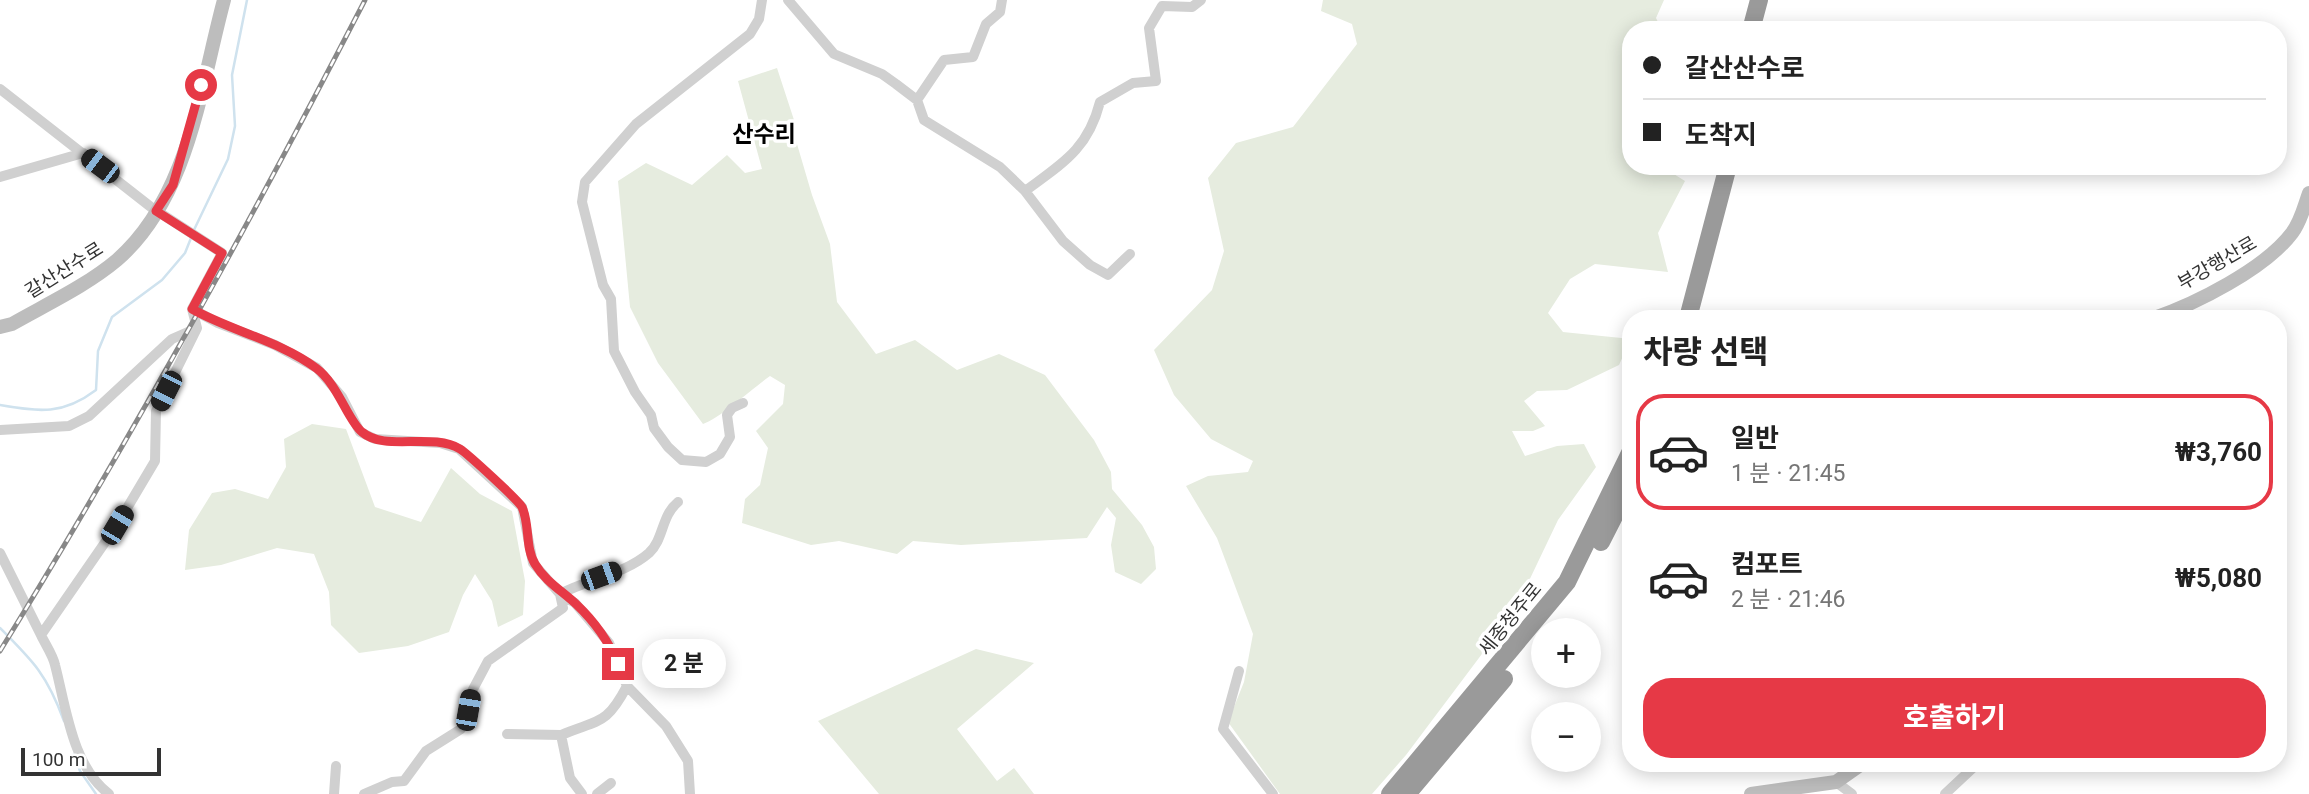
<!DOCTYPE html>
<html lang="ko">
<head>
<meta charset="utf-8">
<style>
	body { margin:0; font-family:Roboto,"Noto Sans KR",sans-serif; background:#f6f6f6; color:#222; height:100vh; display:flex; flex-direction:column; font-size:26px; white-space:nowrap }
	* { box-sizing:border-box; margin:0 }
	p { font-size:23px; color:#767676 }
	.icon { flex:none; width:38px; height:38px; fill:none; stroke:currentColor; stroke-width:2; stroke-linecap:round; stroke-linejoin:round }
	.map { position:relative; flex:1; overflow:hidden }
	.drawer { position:absolute; left:1622px; top:310px; width:665px; height:462px; display:flex; flex-direction:column; background:#fff; border-radius:28px; box-shadow:0 4px 18px #0003 }
	.drawer>* { flex:none }
	.banner { position:absolute; left:1622px; top:21px; width:665px; height:154px; border-radius:28px; box-shadow:0 4px 18px #0003; display:grid; align-content:center; height:154px; padding:0 21px; background:#fff }
	.tools { position:absolute; left:1531px; top:618px; display:grid; gap:14px }
	.tools a { display:grid; place-items:center; width:70px; height:70px; border-radius:50%; background:#fff; box-shadow:0 4px 18px #0003; font-size:35px }
	.scale { position:absolute; left:21px; bottom:18px; width:140px; box-sizing:border-box; padding-left:7px; border:4px solid #333; border-top:0; font-size:19px; line-height:24px; white-space:nowrap; color:#333; -webkit-text-stroke:5px #fff; paint-order:stroke }
	.end { position:absolute; width:32px; height:32px; margin:-16px; border:9px solid #e63946; background:#fff; box-shadow:0 0 0 4px #fff }
	.from { border-radius:50% }
	.bubble { position:absolute; height:49px; border-radius:24px; background:#fff; box-shadow:0 4px 18px #0003; font-size:23px; font-weight:700; line-height:49px; text-align:center }
	.car { position:absolute; width:21px; height:42px; margin:-21px -10px; border-radius:9px; box-shadow:0 0 5px 2px #0007; background:linear-gradient(#222 24%,#8ab4d8 0 40%,#222 0 76%,#8ab4d8 0 86%,#222 0) }
	.banner b { display:flex; align-items:center; gap:24px; height:66px; font-size:26px }
	.banner b+b { border-top:2px solid #e0e0e0 }
	.banner i { width:18px; height:18px; background:#222 }
	ul { padding:0; list-style:none }
	li { display:flex; align-items:center; gap:21px; height:116px; margin:0 14px 10px; padding:0 7px; border:4px solid transparent; border-radius:28px }
	li div { flex:1 }
	li b { display:block; font-size:26px }
	li em { font-style:normal; font-weight:700 }
	li.selected { border-color:#e63946 }
	li>.icon { width:63px; height:63px; stroke-width:1.5 }
	h2 { padding:0 21px; font-size:32px; line-height:84px }
	.primary-button { display:flex; gap:14px; margin-top:auto; padding:14px 21px }
	.primary-button a { flex:1; height:80px; border-radius:28px; background:#e63946; color:#fff; font-size:28px; font-weight:700; line-height:80px; text-align:center }
	.map>svg:first-child { display:block }
	.green { fill:#e6ecdf }
	.lines { fill:none; stroke-linecap:round; stroke-linejoin:round }
	.stream { stroke:#cfe2ee; stroke-width:2.5 }
	.street { stroke:#d0d0d0; stroke-width:10 }
	.secondary { stroke:#bdbdbd; stroke-width:14 }
	.highway { stroke:#9a9a9a; stroke-width:18 }
	.rail-casing { stroke:#888; stroke-width:5 }
	.rail { stroke:#fff; stroke-width:2.5; stroke-dasharray:8; stroke-linecap:butt }
	.route { stroke:#e63946; stroke-width:9 }
	.labels { text-anchor:middle; dominant-baseline:central; stroke-width:7; stroke-linejoin:round; paint-order:stroke }
	.street-label { font-size:19px; fill:#333; stroke:#fff }
	.quarter-label { font-size:23px; font-weight:bold; fill:#000; stroke:#fff }
</style>
</head>
<body>
<div class="map">
<svg width="2309" height="794" viewBox="0 0 2309 794">
	<rect width="100%" height="100%" fill="#fff"/>
	<!-- green -->
	<path class="green" d="M1323,0H1664L1656,18L1662,30H1631V166H1661L1685,181L1658,233L1668,272L1595,264L1570,279L1548,313L1563,332L1631,339L1619,365L1567,390L1537,391L1524,401L1545,426L1533,431H1512L1525,456L1557,446L1584,444L1596,467L1558,520L1515,610L1406,755L1372,794H1280L1228,722L1244,682L1253,634L1217,538L1186,486L1208,476L1248,472L1253,461L1211,439L1174,395L1154,350L1212,290L1224,251L1208,178L1236,143L1293,127L1357,44L1352,24L1321,11Z
		M777,68L794,120L797,144L812,195L830,244L837,302L876,354L915,340L957,370L999,354L1045,375L1094,440L1111,472L1112,489L1142,525L1154,547L1156,569L1141,584L1115,572L1111,545L1116,518L1107,507L1087,538L961,545L913,541L897,554L839,541L811,545L742,523L745,499L760,485L768,448L756,431L783,404L785,385L770,376C752,389 720,418 703,424L658,363L630,307L618,181L646,163L692,185L727,155L745,173L762,169L738,81Z
		M312,424L346,429L375,507L421,522L451,468L480,494L512,511L525,581L523,615L498,627L492,601L475,574L463,595L449,632L408,646L359,653L331,625L329,592L314,554L277,548L221,565L185,570L189,530L212,493L235,489L268,499L286,467L284,439Z
		M976,649L1034,663L957,729L997,781L1014,768L1034,794H879L818,721Z"/>
	<g class="lines">
		<!-- stream -->
		<path class="stream" d="M193,232L228,159L235,126L232,75L247,0
			M0,405C40,412 63,415 96,390L98,351L112,317L162,280L185,253L191,238
			M0,628C34,662 47,675 64,721
			M74,754L80,771L96,794"/>
		<!-- street -->
		<path class="street" d="M788,0L834,54L882,74L896,84L917,100L924,120L1000,167L1025,191L1063,241L1090,265L1108,275L1130,254
			M0,89L156,211
			M917,100L944,60L973,57L986,24L1000,12L1002,0
			M0,177L83,153
			M1025,191C1063,163 1088,149 1100,102L1133,83L1156,81L1149,28L1162,6L1192,7L1201,0
			M157,211L222,253L192,309L218,323L275,345L317,368L342,397L360,432L375,439L440,443L459,449L522,507L533,563L560,594L563,608L488,661L470,695L468,719L461,729L426,751L404,781L392,782L364,794
			M743,403L732,408L727,415L730,437L720,454L706,462L682,460L668,447L654,428L651,415L635,392L614,351L611,299L603,285L582,202L585,182L636,124L750,34L759,19L762,0
			M0,430L69,426L89,416L172,339L197,328
			M0,553L41,635
			M560,594L575,603L609,643L627,686L666,726L688,761L690,794
			M560,594C588,579 625,574 649,553C664,539 661,516 678,502
			M1239,671L1223,729L1273,794
			M507,734L561,735
			M1836,782L1852,794
			M109,794C72,766 66,707 55,665C53,655 45,644 41,635L117,525L155,461L156,411L197,328L192,309
			M334,794L336,766
			M582,794L570,778L561,735C599,719 606,726 627,686
			M597,794L611,783
			M1945,794L1978,763"/>
		<!-- secondary -->
		<path class="secondary" d="M2154,318C2195,304 2265,269 2292,233C2301,221 2304,207 2309,193
			M0,327L12,324C47,304 86,286 117,260C189,197 200,89 224,0
			M1751,794L1836,782L1863,763"/>
		<!-- highway -->
		<path class="highway" d="M1751,30L1759,0
			M1688,318L1728,166
			M1601,542L1631,483
			M1390,794L1567,582L1631,451
			M1407,794L1504,679"/>
		<!-- rail casing -->
		<g class="rail-casing">
			<path id="rail" d="M0,651C131,439 251,221 365,0"/>
		</g>
		<!-- rail -->
		<use href="#rail" class="rail"/>
	</g>
	<g class="lines">
		<!-- route -->
		<path class="route" d="M201,85L173,185L156,211L222,253L192,309C231,331 280,341 316,368C338,384 348,421 362,432C385,452 432,432 460,449C468,454 518,500 522,507C530,524 525,548 535,564C545,581 562,591 576,604C594,621 609,642 618,664"/>
	</g>
	<g class="labels">
		<!-- street labels -->
		<g class="street-label">
			<text transform="translate(2217 263) rotate(-30)">부강행산로</text>
			<text transform="translate(64 270) rotate(-32)">갈산산수로</text>
			<text transform="translate(1510 619) rotate(-51)">세종청주로</text>
		</g>
		<!-- quarter labels -->
		<g class="quarter-label">
			<text x="764" y="134">산수리</text>
		</g>
	</g>
</svg>
<div class="tools">
<a>+</a>
<a>−</a>
</div>
<div class="scale">100 m</div>
<i class="end from" style="left:201px;top:85px"></i>
<i class="end" style="left:618px;top:664px"></i>
<div class="bubble" style="left:642px;top:639px;width:84px">2 분</div>
<i class="car" style="left:100px;top:166px;rotate:307deg"></i>
<i class="car" style="left:166px;top:391px;rotate:207deg"></i>
<i class="car" style="left:117px;top:525px;rotate:31deg"></i>
<i class="car" style="left:601px;top:576px;rotate:70deg"></i>
<i class="car" style="left:468px;top:710px;rotate:10deg"></i>
<div class="banner">
<b><i class="from"></i>갈산산수로</b>
<b><i></i>도착지</b>
</div>
<section class="drawer">
<h2>차량 선택</h2>
<ul>
<li class="selected"><svg class="icon" aria-label="car" viewBox="0 0 24 24"><path d="M5 17H2v-5l4-1 3-4h7l3 4 3 1v5h-3M9 17h6M6 11h13"/><circle cx="7" cy="17" r="2"/><circle cx="17" cy="17" r="2"/></svg><div><b>일반</b><p>1 분 · 21:45</p></div><em>₩3,760</em></li>
<li><svg class="icon" aria-label="car" viewBox="0 0 24 24"><path d="M5 17H2v-5l4-1 3-4h7l3 4 3 1v5h-3M9 17h6M6 11h13"/><circle cx="7" cy="17" r="2"/><circle cx="17" cy="17" r="2"/></svg><div><b>컴포트</b><p>2 분 · 21:46</p></div><em>₩5,080</em></li>
</ul>
<div class="primary-button"><a>호출하기</a></div>
</section>
</div>
</body>
</html>
